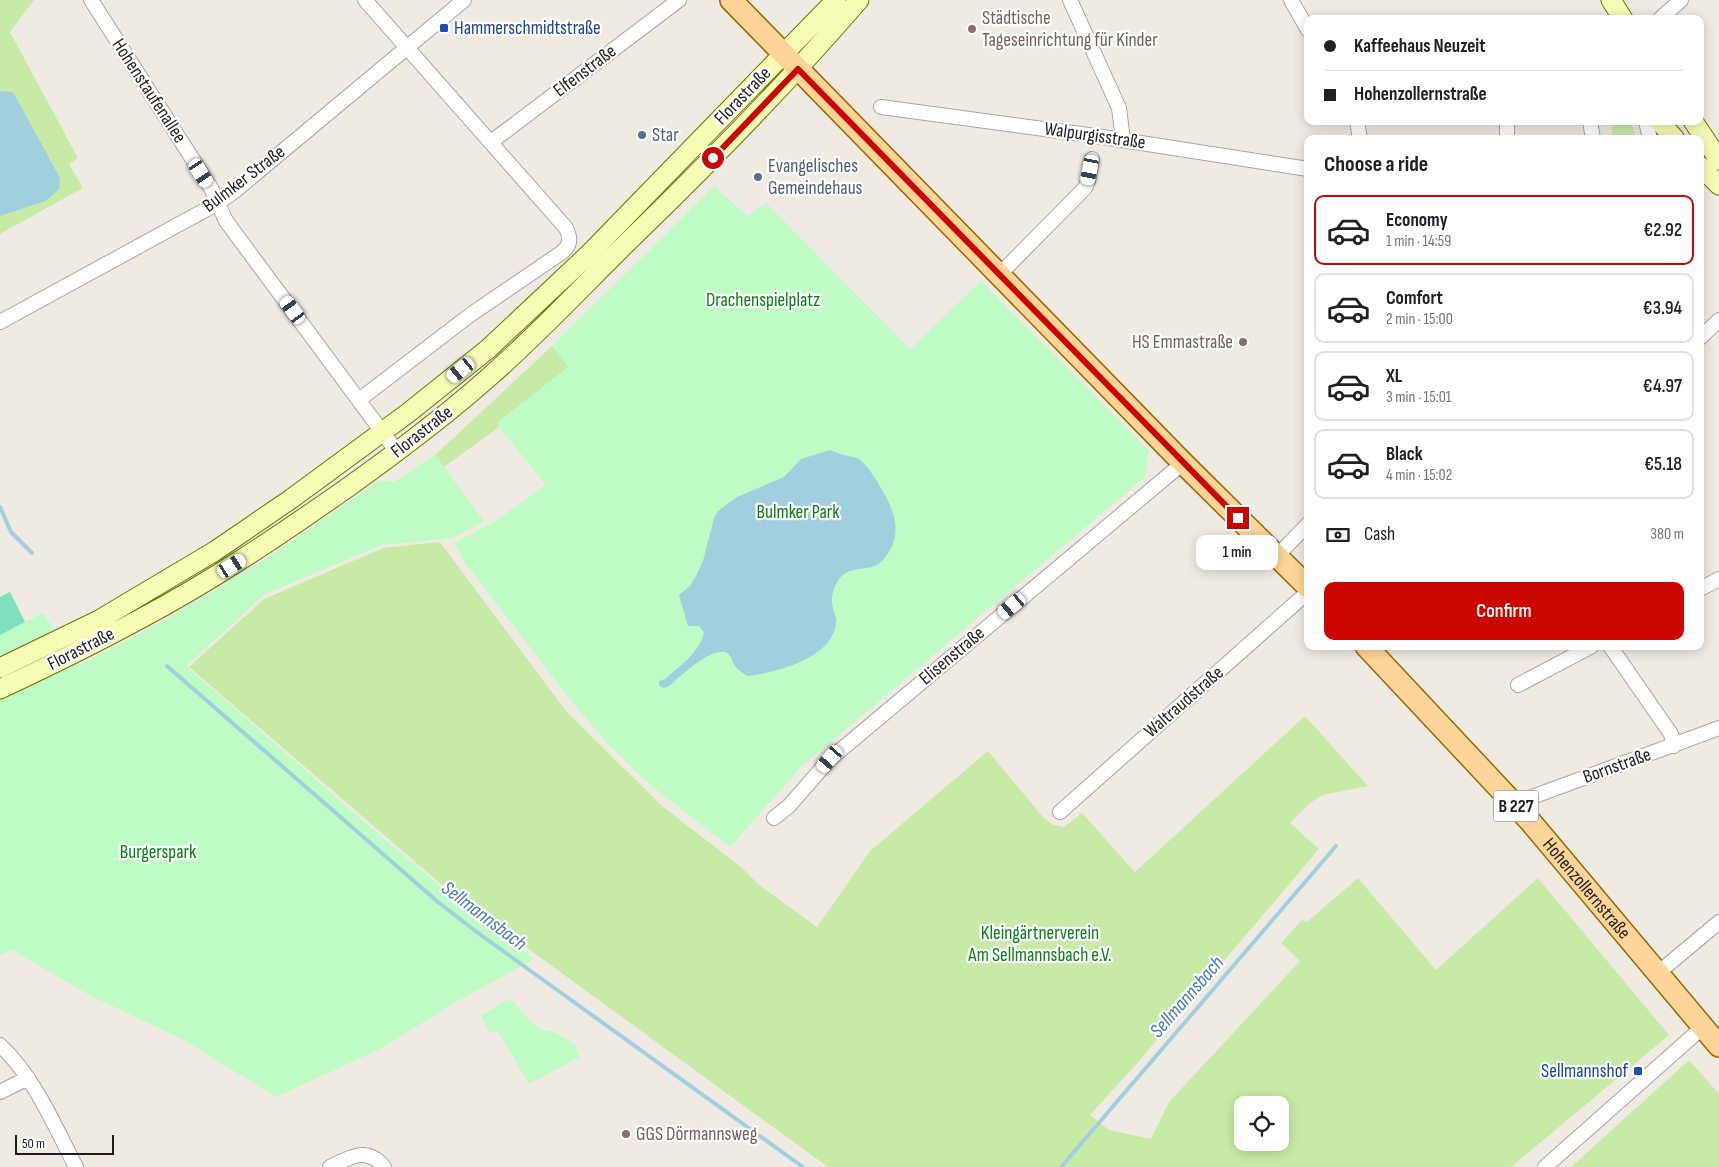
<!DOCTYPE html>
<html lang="en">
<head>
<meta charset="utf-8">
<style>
	body { margin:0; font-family:"Sofia Sans Condensed",sans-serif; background:#f6f6f6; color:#202124; height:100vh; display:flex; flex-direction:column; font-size:19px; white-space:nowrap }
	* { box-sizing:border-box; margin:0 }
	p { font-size:16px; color:#757577 }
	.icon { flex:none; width:28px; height:28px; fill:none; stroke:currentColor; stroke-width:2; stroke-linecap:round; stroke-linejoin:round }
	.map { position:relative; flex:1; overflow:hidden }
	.panel { position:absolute; left:1304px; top:135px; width:400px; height:515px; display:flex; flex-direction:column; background:#fff; border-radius:10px; box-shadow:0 2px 12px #0003 }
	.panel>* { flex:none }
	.hud { position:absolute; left:1304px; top:15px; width:400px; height:110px; border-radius:10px; box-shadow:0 2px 12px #0003; display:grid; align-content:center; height:110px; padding:0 20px; background:#fff }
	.fabs { position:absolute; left:1234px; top:1096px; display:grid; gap:10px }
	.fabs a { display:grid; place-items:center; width:55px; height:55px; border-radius:10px; background:#fff; box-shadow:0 2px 12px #0003; font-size:25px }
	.scale { position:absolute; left:15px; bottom:12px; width:99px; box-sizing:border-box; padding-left:5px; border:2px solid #1e1e1e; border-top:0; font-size:14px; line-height:18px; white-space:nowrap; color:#1e1e1e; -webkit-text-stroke:4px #fff; paint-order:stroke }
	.end { position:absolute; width:22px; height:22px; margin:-11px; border:6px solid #cb0500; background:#fff; box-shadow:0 0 0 2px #fff }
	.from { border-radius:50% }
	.bubble { position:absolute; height:35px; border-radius:10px; background:#fff; box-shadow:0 2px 12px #0003; font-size:16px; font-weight:600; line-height:35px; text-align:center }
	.car { position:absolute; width:15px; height:30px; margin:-15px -8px; border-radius:6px; box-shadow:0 0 4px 1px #0007; background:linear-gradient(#fff 24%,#345 0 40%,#fff 0 76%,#345 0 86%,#fff 0) }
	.hud b { display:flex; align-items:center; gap:18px; height:48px; font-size:19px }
	.hud b+b { border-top:1px solid #e0e0e0 }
	.hud i { width:12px; height:12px; background:#202124 }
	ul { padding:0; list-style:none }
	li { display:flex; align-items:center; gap:15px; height:70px; margin:0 10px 8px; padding:0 10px; border:2px solid #e0e0e0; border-radius:10px }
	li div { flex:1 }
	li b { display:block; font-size:19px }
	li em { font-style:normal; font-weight:600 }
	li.selected { border-color:#cb0500 }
	li>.icon { width:45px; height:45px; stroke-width:1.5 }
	h2 { padding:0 20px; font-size:22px; line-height:60px }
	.pay { display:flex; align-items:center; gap:12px; height:55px; padding:0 20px; font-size:19px }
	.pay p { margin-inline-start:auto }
	.action { display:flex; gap:10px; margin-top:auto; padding:10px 20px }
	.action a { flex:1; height:58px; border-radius:10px; background:#cb0500; color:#fff; font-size:20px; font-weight:600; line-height:58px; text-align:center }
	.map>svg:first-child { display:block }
	.grass { fill:#c7eba7; fill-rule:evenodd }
	.park { fill:#befbc5 }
	.pitch { fill:#7fe0bd }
	.water { fill:#a2cfde }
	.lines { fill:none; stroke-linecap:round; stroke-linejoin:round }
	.stream { stroke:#a2cfde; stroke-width:4 }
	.minor-casing { stroke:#a5a5a5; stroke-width:16 }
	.secondary-casing { stroke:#677702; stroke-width:21 }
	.primary-casing { stroke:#976900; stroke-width:24 }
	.minor { stroke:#fff; stroke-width:14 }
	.secondary { stroke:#f6fbb5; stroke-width:19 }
	.primary { stroke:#fed599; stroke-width:21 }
	.route { stroke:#cb0500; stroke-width:6 }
	.transit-dot { fill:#1a4fb4; stroke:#fff; stroke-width:2 }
	.education-dot { fill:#8d6e63; stroke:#fff; stroke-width:2 }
	.service-dot { fill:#5c6f8a; stroke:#fff; stroke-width:2 }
	.labels { text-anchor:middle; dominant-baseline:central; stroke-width:4.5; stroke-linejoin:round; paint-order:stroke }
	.shield { fill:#fff; stroke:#626262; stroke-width:1 }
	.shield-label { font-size:18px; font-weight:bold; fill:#1e1e1e }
	.education-label { font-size:19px; fill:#785e54; stroke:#fff; text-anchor:start }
	.transit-label { font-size:19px; fill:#164399; stroke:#fff; text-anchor:start }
	.street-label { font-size:19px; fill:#1e1e1e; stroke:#fff }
	.service-label { font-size:19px; fill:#4e5e75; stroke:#fff; text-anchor:start }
	.park-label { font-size:19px; fill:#097e15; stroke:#fff }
	.water-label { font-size:20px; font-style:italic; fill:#4879b0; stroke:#fff }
</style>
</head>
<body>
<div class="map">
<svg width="1719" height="1167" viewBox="0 0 1719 1167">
	<rect width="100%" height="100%" fill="#efebe3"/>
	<!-- grass -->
	<path class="grass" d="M0,0H34L10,32L78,158L69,164L83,188L0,234V216L46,201L13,93L0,91Z
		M1611,121H1630L1637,139H1613Z
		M552,346L569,367L498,422L499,427L444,467L435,455Z
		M440,542L566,711L662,806L741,867L758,884L817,927L870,851L988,751L1043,817L1053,825L1064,827L1082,813L1135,872L1305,716L1368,786L1323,795L1310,803L1290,823L1319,849L1138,1062L1090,1115L1109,1130L1151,1139L1169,1102L1300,961L1281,943L1302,920L1307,922L1358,878L1436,970L1538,878L1669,1035L1511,1167H828L468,905L441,884L189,667L264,599L383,548ZM1242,1105H1280V1142H1242Z
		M1689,1060L1719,1094V1167H1571Z"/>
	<!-- park -->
	<path class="park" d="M714,186L747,216L766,203L910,349L981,281L1149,451L1144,478L802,766L730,847L648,783L606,742L570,699L465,563L454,543L494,522L546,485L499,427L498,422L568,367L552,346Z
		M435,455L484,521L453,538L382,545L265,594L186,666L377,833L440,886L534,959L454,1003L380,1049L276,1097L184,1040L91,996L12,950L0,955V597L10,592L25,622L43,613L78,666L172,616L261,562L379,481L394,482Z
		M504,1000L514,1002L529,1020L544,1031H552L575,1044L579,1057L529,1084L501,1036L497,1031L489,1032L481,1015L494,1009Z"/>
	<!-- pitch -->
	<path class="pitch" d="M10,592L25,622L0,635V597Z"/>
	<!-- water -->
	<path class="water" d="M0,91L13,92L60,178L59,189L46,201L0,216Z
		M830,450C836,452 842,455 848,456C851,457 856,457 859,459C866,464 874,476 878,483C893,508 906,533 883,560C872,573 850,564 839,579C832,590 830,599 834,612C835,615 837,619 836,623C832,659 777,672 747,676C743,673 738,670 735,666C732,662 732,656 727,653C712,645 679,678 668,687L663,688L659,685V681L665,679C679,667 701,651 704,632L699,626H688L679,595L690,586L696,576L703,561L714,518L718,511L737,497L784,477L801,459Z"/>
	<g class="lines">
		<!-- stream -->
		<path class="stream" d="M0,507L11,532L32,553
			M167,666L438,902L478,933L803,1167
			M1061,1167L1336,846"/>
		<!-- minor casing -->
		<g class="minor-casing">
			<path id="minor" d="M91,0L211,188L226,221L397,452
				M1070,0L1119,108L1123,140
				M1291,0L1308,30
				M1660,19L1681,0
				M881,107L1096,136L1308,169
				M1357,121L1360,139
				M1507,121V139
				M1590,121L1593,139
				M1646,121L1650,139
				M491,142L679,0
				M999,275L1085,188L1088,181L1092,159
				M0,322L218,203L236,190L464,0
				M1700,338L1719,320
				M359,400L470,315L561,253C571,245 571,239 566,228L365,0
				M1277,556L1308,524
				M1700,589L1719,579
				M1610,646L1671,734L1674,746
				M1518,685L1592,646
				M1519,809L1532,797L1719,728
				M1060,812L1308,592
				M774,818L789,806L830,759L1183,463
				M1658,973L1719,922
				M0,1045C35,1078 54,1125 76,1167
				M0,1092L28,1078
				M330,1167C350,1157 367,1146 384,1167
				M1545,1167L1703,1027"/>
		</g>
		<!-- secondary casing -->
		<g class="secondary-casing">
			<path id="secondary" d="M1611,0L1623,19
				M1659,121L1675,139
				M1693,121L1719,160
				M1700,166L1719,185
				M0,668L99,620L215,551L291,499L408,413L488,349L588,255L836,0
				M0,689C47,667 94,644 140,619C212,581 280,535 347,488C396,453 443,418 488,378C541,332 589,279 640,230C716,156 790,80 859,0"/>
		</g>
		<!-- primary casing -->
		<g class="primary-casing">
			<g id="primary">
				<path d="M731,0L1183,463L1308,587"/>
				<path id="s1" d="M1366,646L1530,821L1719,1046"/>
			</g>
		</g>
		<!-- minor -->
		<use href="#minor" class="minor"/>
		<!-- secondary -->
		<use href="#secondary" class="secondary"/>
		<!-- primary -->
		<use href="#primary" class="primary"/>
	</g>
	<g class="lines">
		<!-- route -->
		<path class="route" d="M713,158L798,69L1238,518"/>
	</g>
	<!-- markers -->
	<g class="transit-dot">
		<rect x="439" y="23" width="10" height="10" rx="2.5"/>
		<rect x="1633" y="1066" width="10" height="10" rx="2.5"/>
	</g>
	<g class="education-dot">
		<circle cx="972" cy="29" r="5"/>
		<circle cx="1243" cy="342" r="5"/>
		<circle cx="626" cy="1134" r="5"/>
	</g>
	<g class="service-dot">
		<circle cx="642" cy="135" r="5"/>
		<circle cx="758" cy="177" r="5"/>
	</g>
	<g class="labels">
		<!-- shield labels -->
		<rect class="shield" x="1493.5" y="790.5" width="45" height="31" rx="4"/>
		<g class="shield-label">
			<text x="1516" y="806">B 227</text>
		</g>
		<!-- education labels -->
		<g class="education-label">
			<text x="982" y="18">Städtische<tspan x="982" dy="22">Tageseinrichtung für Kinder</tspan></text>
			<text x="1233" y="342" text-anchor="end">HS Emmastraße</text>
			<text x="636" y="1134">GGS Dörmannsweg</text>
		</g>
		<!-- transit labels -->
		<g class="transit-label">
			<text x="454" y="28">Hammerschmidtstraße</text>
			<text x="1628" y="1071" text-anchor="end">Sellmannshof</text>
		</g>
		<!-- street labels -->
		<g class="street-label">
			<text transform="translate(585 71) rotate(-37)">Elfenstraße</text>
			<text transform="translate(149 91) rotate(57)">Hohenstaufenallee</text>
			<text transform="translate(743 96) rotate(-46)">Florastraße</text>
			<text transform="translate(1095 136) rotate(8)">Walpurgisstraße</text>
			<text transform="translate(244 179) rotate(-37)">Bulmker Straße</text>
			<text transform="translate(422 432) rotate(-38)">Florastraße</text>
			<text transform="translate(81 649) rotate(-27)">Florastraße</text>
			<text transform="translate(952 656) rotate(-40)">Elisenstraße</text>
			<text transform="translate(1184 702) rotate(-41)">Waltraudstraße</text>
			<text transform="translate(1617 766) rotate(-20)">Bornstraße</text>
			<text stroke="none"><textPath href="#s1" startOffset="328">Hohenzollernstraße</textPath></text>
		</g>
		<!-- service labels -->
		<g class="service-label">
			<text x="652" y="135">Star</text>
			<text x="768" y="166">Evangelisches<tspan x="768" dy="22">Gemeindehaus</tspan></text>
		</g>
		<!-- park labels -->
		<g class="park-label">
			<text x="763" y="300">Drachenspielplatz</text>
			<text x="798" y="512">Bulmker Park</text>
			<text x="158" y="852">Burgerspark</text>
			<text x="1040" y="933">Kleingärtnerverein<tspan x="1040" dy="22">Am Sellmannsbach e.V.</tspan></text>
		</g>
		<!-- water labels -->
		<g class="water-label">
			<text transform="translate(484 916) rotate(37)">Sellmannsbach</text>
			<text transform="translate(1187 997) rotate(-49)">Sellmannsbach</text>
		</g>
	</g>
</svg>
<div class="fabs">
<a><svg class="icon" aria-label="locate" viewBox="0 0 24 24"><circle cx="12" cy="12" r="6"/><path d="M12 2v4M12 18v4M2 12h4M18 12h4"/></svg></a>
</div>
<div class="scale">50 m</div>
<i class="end from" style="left:713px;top:158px"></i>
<i class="end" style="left:1238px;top:518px"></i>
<div class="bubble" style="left:1196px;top:535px;width:82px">1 min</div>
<i class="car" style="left:1090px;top:170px;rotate:191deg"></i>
<i class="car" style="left:201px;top:173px;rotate:147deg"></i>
<i class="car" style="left:293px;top:310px;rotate:324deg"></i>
<i class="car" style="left:461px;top:370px;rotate:231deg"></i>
<i class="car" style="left:232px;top:566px;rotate:58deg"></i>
<i class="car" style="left:1012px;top:606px;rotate:230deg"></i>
<i class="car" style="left:830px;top:759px;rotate:221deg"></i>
<div class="hud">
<b><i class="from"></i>Kaffeehaus Neuzeit</b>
<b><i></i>Hohenzollernstraße</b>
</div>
<section class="panel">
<h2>Choose a ride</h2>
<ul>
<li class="selected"><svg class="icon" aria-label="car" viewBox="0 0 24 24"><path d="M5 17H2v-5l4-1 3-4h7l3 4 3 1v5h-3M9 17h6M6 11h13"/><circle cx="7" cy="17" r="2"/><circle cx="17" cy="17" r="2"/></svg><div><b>Economy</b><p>1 min · 14:59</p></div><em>€2.92</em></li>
<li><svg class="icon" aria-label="car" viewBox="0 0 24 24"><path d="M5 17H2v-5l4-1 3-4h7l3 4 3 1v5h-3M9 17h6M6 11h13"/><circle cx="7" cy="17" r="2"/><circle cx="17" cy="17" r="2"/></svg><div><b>Comfort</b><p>2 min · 15:00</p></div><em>€3.94</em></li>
<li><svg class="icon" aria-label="car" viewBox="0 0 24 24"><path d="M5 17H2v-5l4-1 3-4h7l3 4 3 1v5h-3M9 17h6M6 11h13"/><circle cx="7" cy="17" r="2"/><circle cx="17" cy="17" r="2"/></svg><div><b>XL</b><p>3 min · 15:01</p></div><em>€4.97</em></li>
<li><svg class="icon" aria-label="car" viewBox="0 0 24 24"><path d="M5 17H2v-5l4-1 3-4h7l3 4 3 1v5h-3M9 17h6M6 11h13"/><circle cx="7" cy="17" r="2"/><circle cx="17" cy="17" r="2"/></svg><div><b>Black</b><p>4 min · 15:02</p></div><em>€5.18</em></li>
</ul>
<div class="pay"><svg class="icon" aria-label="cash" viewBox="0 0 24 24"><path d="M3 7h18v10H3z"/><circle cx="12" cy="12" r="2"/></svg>Cash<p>380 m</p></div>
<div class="action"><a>Confirm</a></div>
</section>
</div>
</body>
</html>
